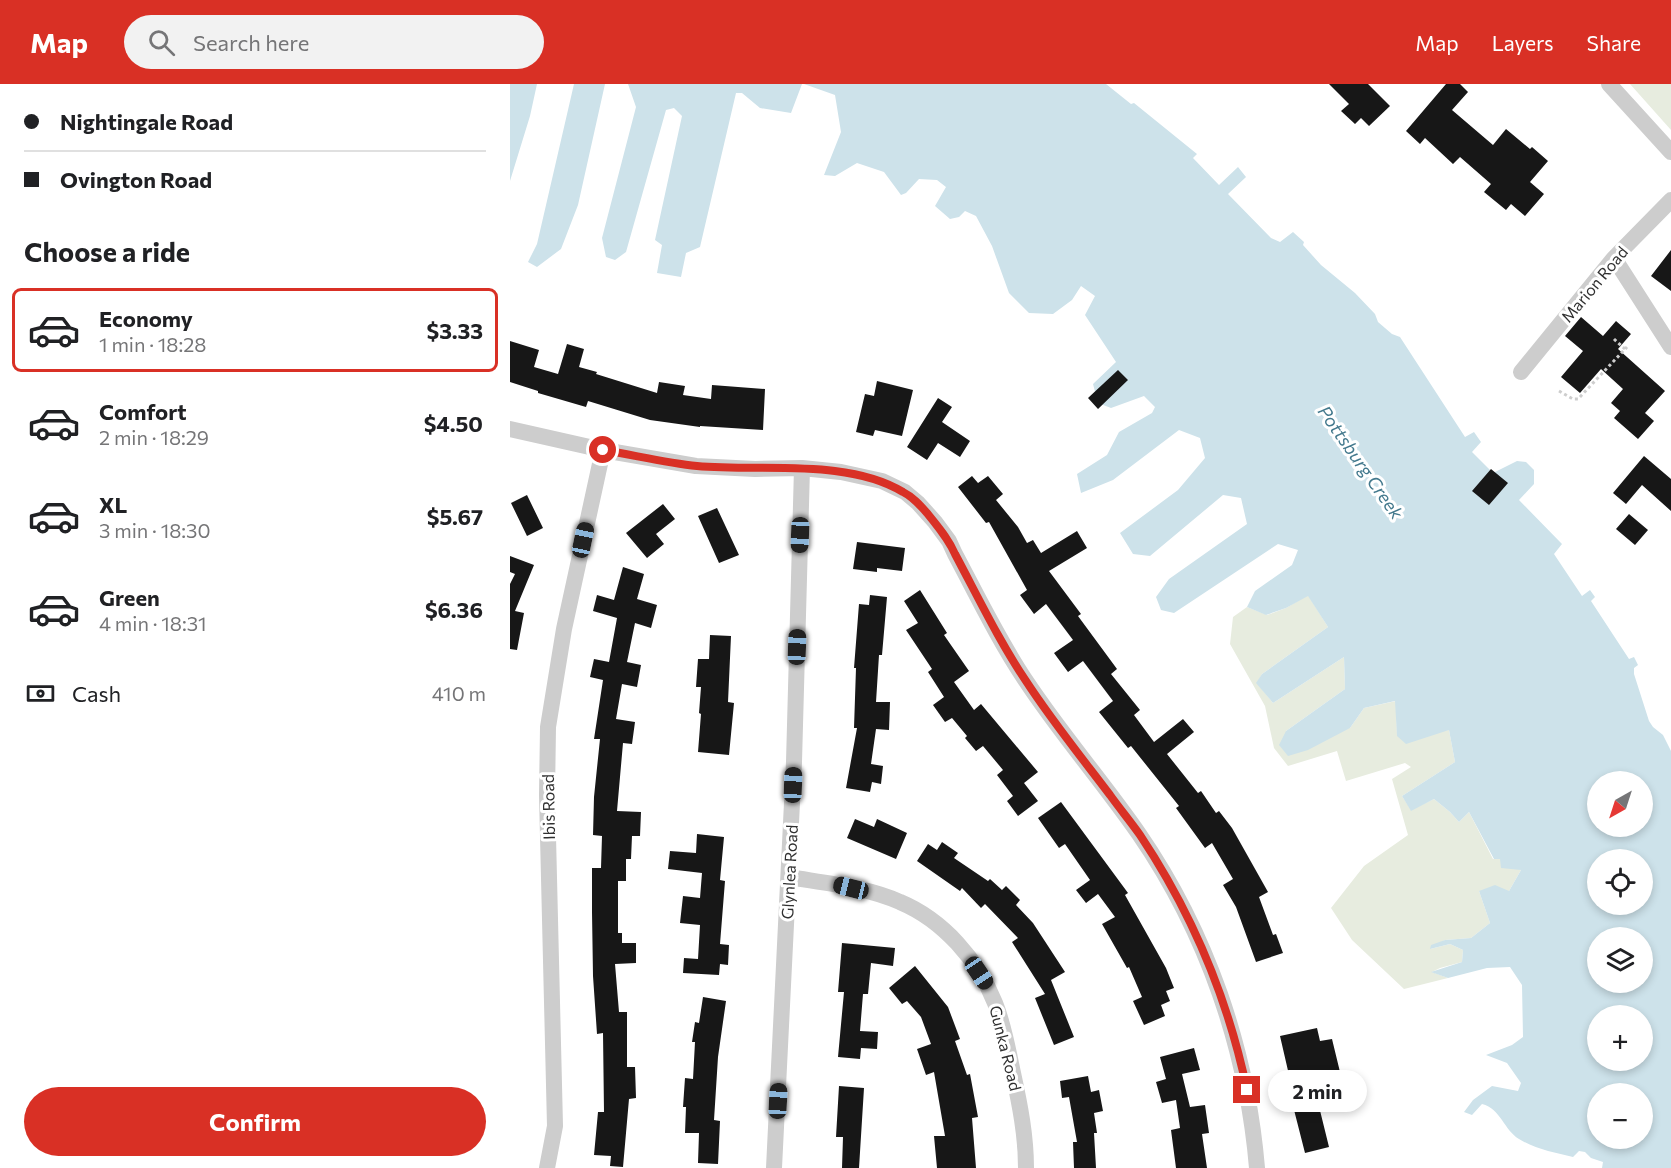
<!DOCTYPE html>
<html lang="en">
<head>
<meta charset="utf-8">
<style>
	body { margin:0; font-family:Commissioner,sans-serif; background:#f2f2f2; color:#202124; height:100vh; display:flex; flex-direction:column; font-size:22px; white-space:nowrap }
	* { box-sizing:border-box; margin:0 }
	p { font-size:20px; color:#757577 }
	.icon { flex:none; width:33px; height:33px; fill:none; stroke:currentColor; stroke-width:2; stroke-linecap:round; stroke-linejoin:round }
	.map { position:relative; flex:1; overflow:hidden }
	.drawer { display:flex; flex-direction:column; background:#fff; width:510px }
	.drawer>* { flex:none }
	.hud { display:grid; align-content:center; height:132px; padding:0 24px; background:#fff }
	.needle { width:39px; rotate:219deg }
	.fabs { position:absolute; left:1077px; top:687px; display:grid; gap:12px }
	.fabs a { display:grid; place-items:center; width:66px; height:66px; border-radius:50%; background:#fff; box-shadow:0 3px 9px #0003; font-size:30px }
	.end { position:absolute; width:27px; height:27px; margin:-14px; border:8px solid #d93025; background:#fff; box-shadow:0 0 0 3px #fff }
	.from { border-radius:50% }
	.bubble { position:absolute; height:42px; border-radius:21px; background:#fff; box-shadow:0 3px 9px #0003; font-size:20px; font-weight:700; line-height:42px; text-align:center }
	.car { position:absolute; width:18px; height:36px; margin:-18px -9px; border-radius:8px; box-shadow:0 0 4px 2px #0007; background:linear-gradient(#222 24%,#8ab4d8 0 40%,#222 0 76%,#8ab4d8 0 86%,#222 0) }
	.hud b { display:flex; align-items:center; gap:21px; height:57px; font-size:22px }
	.hud b+b { border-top:2px solid #e0e0e0 }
	.hud i { width:15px; height:15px; background:#202124 }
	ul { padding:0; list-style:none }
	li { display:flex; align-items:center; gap:18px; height:84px; margin:0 12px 9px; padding:0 12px; border:3px solid transparent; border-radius:9px }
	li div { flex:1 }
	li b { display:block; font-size:22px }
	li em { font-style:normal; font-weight:700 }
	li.selected { border-color:#d93025 }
	li>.icon { width:54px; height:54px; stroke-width:1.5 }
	h2 { padding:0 24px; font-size:27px; line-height:72px }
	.pay { display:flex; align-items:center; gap:15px; height:66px; padding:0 24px; font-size:22px }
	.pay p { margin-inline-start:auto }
	.primary-button { display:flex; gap:12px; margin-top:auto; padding:12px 24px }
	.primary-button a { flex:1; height:69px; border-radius:36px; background:#d93025; color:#fff; font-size:24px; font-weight:700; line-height:69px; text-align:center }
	header { display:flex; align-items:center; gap:36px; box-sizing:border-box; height:84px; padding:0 30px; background:#d93025; color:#fff }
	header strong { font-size:28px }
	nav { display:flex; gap:33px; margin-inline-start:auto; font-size:21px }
	.search { width:420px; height:54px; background:#f2f2f2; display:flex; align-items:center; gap:15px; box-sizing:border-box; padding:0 21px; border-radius:33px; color:#757577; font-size:22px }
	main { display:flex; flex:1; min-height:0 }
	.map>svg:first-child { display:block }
	.green { fill:#e7ecdf }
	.water { fill:#cde2ea; fill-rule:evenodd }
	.building { fill:#171717 }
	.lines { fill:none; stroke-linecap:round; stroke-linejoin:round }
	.path { stroke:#cdcdcd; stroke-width:3; stroke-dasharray:3 3; stroke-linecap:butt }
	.minor { stroke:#cdcdcd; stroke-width:16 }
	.route { stroke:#d93025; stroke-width:8 }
	.labels { text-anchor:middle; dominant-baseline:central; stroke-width:6; stroke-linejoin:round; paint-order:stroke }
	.street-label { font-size:16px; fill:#303030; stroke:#fff }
	.water-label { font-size:18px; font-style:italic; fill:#43798d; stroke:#fff }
</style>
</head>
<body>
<header>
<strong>Map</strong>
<div class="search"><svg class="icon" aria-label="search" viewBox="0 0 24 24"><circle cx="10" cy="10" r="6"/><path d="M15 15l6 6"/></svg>Search here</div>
<nav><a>Map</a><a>Layers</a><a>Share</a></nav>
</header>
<main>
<section class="drawer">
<div class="hud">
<b><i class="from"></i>Nightingale Road</b>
<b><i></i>Ovington Road</b>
</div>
<h2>Choose a ride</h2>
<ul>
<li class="selected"><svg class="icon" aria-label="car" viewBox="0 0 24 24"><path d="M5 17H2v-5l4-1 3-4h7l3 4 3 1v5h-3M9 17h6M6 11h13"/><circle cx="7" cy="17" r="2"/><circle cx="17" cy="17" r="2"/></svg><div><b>Economy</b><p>1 min · 18:28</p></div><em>$3.33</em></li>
<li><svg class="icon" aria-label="car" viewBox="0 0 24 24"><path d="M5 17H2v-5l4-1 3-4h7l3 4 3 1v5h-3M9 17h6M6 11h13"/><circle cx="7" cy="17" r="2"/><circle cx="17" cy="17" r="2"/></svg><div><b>Comfort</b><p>2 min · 18:29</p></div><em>$4.50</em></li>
<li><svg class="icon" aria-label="car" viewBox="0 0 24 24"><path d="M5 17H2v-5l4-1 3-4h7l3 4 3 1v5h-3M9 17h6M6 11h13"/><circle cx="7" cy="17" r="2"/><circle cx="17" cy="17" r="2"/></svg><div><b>XL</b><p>3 min · 18:30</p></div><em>$5.67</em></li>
<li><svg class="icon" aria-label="car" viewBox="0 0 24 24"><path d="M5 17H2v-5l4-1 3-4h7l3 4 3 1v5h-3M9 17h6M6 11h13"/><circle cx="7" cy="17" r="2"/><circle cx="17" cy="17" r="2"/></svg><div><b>Green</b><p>4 min · 18:31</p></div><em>$6.36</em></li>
</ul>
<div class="pay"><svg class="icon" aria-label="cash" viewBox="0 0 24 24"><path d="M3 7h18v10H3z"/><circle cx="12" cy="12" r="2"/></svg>Cash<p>410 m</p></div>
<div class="primary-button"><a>Confirm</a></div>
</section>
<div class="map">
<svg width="1161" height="1084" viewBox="0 0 1161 1084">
	<rect width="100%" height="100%" fill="#fff"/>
	<!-- green -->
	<path class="green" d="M1120,0H1161V46Z
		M798,511L818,543L752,590L747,599L763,619L834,573L835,605L776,647L840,644L854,624L886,617L887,652L939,646L945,678L892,712L901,726L924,715L940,728L949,738L959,728L983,775H990L1011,786L999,807H969L980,839L961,854L935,856L920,865L940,860L953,866L952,878L930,884L922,888L938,894L894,905L842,856L821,824L854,782L898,751L882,695L901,683L895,679L836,697L827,667L778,682L764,664L755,622L720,560L723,533L737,523L757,531L776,524Z"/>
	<!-- water -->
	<path class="water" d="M0,0H27L20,32L0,97Z
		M64,0H95L68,121L51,165L27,183L18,178L27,160Z
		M118,0H292L281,29L250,24L232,9H226L190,163L176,169L171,193L147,189L152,161L145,156L172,32L164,24L156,26L116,168L105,176L96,173L92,154L126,23Z
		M294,0H596L621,20L624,19L687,70L683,74L709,101L728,83L736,93L718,110L761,154L770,158L783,148L794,158L793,161L811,181L845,209L865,230L868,238L882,250L890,253L955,353L964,348L971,358L962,368L983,389L1007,377L1016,378L1024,386V400L1009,416L1052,460L1044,470L1072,512L1080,506L1085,513L1081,517L1119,575L1124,573L1128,581L1124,584V590L1139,637L1143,643L1153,651L1161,667V1084H1092L1093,1078L1081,1074L1075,1068L1069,1067L1063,1073C1045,1069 1025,1065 1009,1055C994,1046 991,1025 972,1020L962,1031L954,1028L963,1016L982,1002L1008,1007L1011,999L997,979L976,971L1002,961L1013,953L1012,901L1000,883L977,884L938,894L921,888L952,878L953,866L940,860L920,865L921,861L935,856L961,854L980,839L969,807L985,801L999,807L1011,786L991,784L990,775H984L959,728L949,738L940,728L924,715L901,727L892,712L945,678L939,646L896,660L887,652L885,617L854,624L840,644L798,666L778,672L769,661L776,647L835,605L834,573L763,619L746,599L752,590L818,543L798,512L776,524L756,531L737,523L745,507L782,481L788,466L768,460L664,529L651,526L646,513L659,495L737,440L731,414L713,411L640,472L623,470L610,449L668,406L695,374L690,354L669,346L603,396L571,409L567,390L597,371L609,348L642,329L645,323L634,312L601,324L588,319L583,300L606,278L575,231L585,212L571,202L562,216L543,230L519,229L499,209L482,162L466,132L455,127L449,133L440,135L425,122L436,103L427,96L409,95L396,109L391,111L374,88L347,79L325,92L314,91L331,48L325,11ZM1088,698H1132V742H1088ZM1088,776H1132V820H1088ZM1088,854H1132V898H1088ZM1088,932H1132V976H1088ZM1088,1010H1132V1054H1088Z"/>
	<!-- building -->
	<path class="building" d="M819,0H858L880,22L859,42L851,34L845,40L831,27L839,20Z
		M936,0H950L958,8L942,26L983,61L996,45L1020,65L1022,63L1038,77L1020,98L1034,110L1015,132L1001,120L996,126L974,108L981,100L950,73L943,80L915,54L910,60L896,47Z
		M1161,166V207L1141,192Z
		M1071,233L1093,252L1106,237L1121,250L1108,265L1155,307L1135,329L1144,337L1128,355L1104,334L1110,327L1101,319L1113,305L1091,285L1070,309L1051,293L1073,267L1055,252Z
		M0,257L29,266L24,283L48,290L57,260L74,265L69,283L87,288L86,290L147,309L149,298L175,302L173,311L201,315L202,301L255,305L253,346L190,342V343L140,336L78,317L76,323L28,309V307L0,298Z
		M608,286L618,296L588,325L578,314Z
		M367,297L403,306L392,352L365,346L363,352L346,348L355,310L364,312Z
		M428,314L442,323L432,338L460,357L450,373L428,359L417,376L397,363Z
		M1134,372L1161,395V427L1132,401L1116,420L1103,409Z
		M981,385L998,399L979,421L962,407Z
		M462,392L468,399L478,392L493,410L486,416L508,443L517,459L523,456L531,469L567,447L577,464L539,487L571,530L568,532L607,585L601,590L630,626L624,631L644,658L673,635L684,648L657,670L688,709L691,707L706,729L709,727L722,744L758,808L749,813L763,851L766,850L773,869L746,878L726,823L713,801L723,795L702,759L695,764L666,724L669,722L621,662L618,664L589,628L603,617L573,577L558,588L544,569L563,556L536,520L524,530L510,511L517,506L479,438L476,439L448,403Z
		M17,411L33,444L17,452L1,419Z
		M153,420L165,435L146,450L154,460L137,474L116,449Z
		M207,424L229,471L209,479L188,432Z
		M1119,430L1138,446L1125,461L1106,445Z
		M347,458L395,464L392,487L367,484V488L343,485Z
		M0,472L24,481L5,527L14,529L7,566L0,565V500L5,490L0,488Z
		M113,483L134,490L127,515L147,521L141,544L125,539L117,578L131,581L127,603L112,600L106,635L125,638L122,660L113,659L107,727L131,728L130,752H122L121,775H116V797H108V849H112V859H126V879L105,880L109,928H117V983H125L126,1014L119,1015L113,1083L100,1082L101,1072L84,1071L88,1028H94L93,949L87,950L83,892L82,828V784H91L92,752L83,751L84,713L90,655H84L93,596L80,593L84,575L99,578L107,534L83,527L87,511L104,516Z
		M410,506L437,549L434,551L459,587L444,598L464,626L471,620L528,688L514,699L528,717L508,732L497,717L503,712L487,691L493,686L473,662L466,667L455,654L457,652L442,634L435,638L423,621L434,613L418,588L422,585L396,546L408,539L394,517Z
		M360,511L377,513L372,571H369L366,618H380L379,646L366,645L361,680L373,682L371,700L362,698L360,708L336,704L347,644H344L346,584H344L349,520L359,521Z
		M200,551L221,552L218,618L224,619L219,671L188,668L191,630L189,629L191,603H186L188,575H199Z
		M551,718L618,809L615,811L656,884L664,904L656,907L660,917L651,921L655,932L634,941L623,917L632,913L619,883L617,884L592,840L605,833L588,810L576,819L566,806L580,796L555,760L549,764L528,734Z
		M345,735L364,743L367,735L397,749L386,775L337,754Z
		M187,750L214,753L210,796L215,797L210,860L219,861L218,881L210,880L209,891L173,889L174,874L188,875L190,841L170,839L173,812L190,814L192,789L158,785L160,767L186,769Z
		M432,758L448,769L444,774L478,797L480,795L492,806L496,802L510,816L506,821L523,839L555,888L541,896L564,953L544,961L525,914L535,910L502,858L508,854L475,820L471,824L452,804L450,807L407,777L418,760L427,766Z
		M332,859L385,864L383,882L361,879L358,910H353L350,947L368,948L367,965L351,964L350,975L328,973L334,908H328Z
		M405,882L438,923L450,955L445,957L457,991L460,990L468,1033L462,1034L466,1084H427L424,1052H435L424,988L416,991L407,965L421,960L411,933L397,917L392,920L379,904Z
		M193,913L216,917L208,973L204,1036L210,1037L208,1080L188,1079L189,1049H175L176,1023H173L175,994L183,995L185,958H182L185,938L189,939Z
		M807,944L810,957L822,955L830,988L802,994L819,1063L795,1069L782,1018L785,1017L770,952Z
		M684,964L690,986L672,990L680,1023L695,1021L699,1049L692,1050L697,1084H666L661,1046L670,1044L666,1016L652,1019L646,998L656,995L650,973Z
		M578,992L581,1008L589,1006L593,1027L584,1029L587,1049H584L586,1084H564L563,1058H567L559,1013L552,1014L550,997Z
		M329,1002L354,1004L349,1084H332L333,1053H326Z"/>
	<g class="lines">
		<!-- path -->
		<path class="path" d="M1104,255L1115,265
			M1049,307L1063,315H1068L1117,263"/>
		<!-- minor -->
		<path class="minor" d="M1099,0L1161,68
			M1104,174L1161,263
			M1011,288L1104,174L1161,116
			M0,345L93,366L186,382L245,385L292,384L331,388L372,397L395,408L408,419L425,438L439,457L445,470C468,513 489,557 516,597C551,650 593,698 629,750C697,849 737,965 747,1084
			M279,793C315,799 357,803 390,818C433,836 468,876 485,919C494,941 498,966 503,989C510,1021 516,1052 516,1084
			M37,1084L45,1042L37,711L38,643L54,545L93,366
			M264,1084L284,678L292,384"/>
	</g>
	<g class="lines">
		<!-- route -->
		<path class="route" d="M93,366C124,371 156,379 187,382C251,388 337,374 393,408C403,413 410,421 417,429C428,443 438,454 445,470C468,513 489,557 516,597C542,637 572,674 600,711C610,725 621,738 630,751C682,829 718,915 737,1006"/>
	</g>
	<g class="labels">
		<!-- street labels -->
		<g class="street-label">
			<text transform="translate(1084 200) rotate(-50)">Marion Road</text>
			<text transform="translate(38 723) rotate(-91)">Ibis Road</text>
			<text transform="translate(279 788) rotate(-87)">Glynlea Road</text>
			<text transform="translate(496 964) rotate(76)">Gunka Road</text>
		</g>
		<!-- water labels -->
		<g class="water-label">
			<text transform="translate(851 378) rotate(55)">Pottsburg Creek</text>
		</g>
	</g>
</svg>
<div class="fabs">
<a><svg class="needle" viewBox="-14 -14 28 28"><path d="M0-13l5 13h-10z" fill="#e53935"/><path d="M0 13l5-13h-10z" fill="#757577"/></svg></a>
<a><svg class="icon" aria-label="locate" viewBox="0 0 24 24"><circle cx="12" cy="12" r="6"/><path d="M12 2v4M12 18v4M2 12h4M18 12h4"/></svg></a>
<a><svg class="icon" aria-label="layers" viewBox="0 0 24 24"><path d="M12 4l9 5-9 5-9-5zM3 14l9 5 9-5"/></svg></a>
<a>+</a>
<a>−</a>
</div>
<i class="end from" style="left:93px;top:366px"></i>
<i class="end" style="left:737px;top:1006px"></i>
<div class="bubble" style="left:758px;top:986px;width:99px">2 min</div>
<i class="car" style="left:290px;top:451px;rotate:182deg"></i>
<i class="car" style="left:73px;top:456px;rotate:12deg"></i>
<i class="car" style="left:287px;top:563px;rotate:2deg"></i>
<i class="car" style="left:283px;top:701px;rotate:2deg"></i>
<i class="car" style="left:341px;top:804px;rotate:284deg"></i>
<i class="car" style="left:469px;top:889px;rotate:146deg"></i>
<i class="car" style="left:268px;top:1017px;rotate:3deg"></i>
</div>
</main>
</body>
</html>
